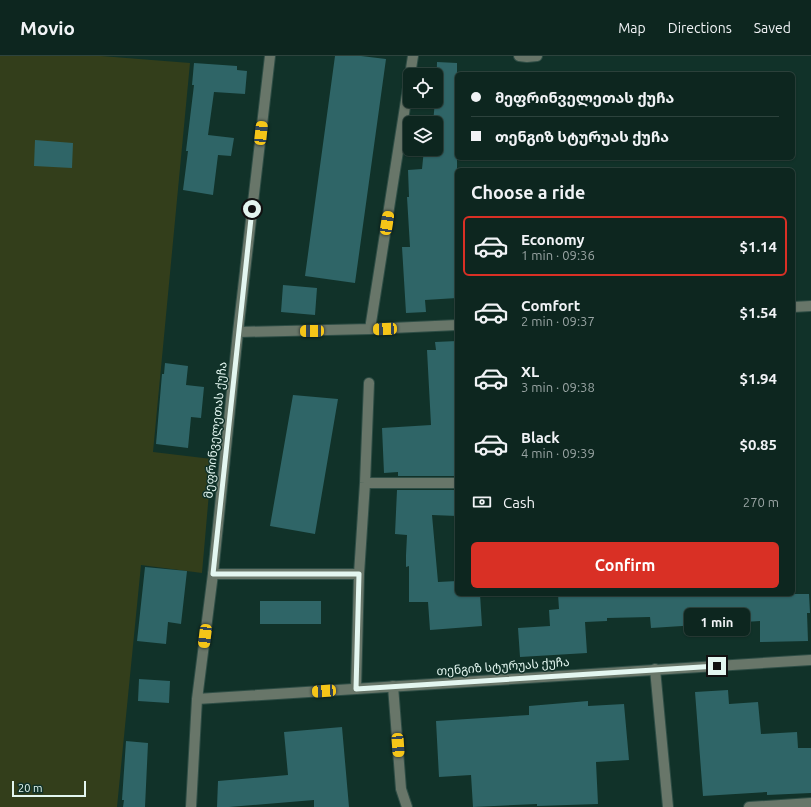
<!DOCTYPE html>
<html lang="en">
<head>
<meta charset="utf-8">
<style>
	body { margin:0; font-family:Ubuntu,"Noto Sans Georgian",sans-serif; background:#1b322c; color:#f1f3f6; height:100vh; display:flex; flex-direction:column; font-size:15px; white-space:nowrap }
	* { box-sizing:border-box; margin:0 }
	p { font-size:13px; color:#9aa5a4 }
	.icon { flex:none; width:22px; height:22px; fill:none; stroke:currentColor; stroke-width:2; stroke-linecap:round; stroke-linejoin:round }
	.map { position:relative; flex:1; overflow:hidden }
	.side { position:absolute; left:455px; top:112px; width:340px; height:428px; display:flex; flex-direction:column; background:#0d261f; border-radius:6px; box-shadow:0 1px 3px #0004,0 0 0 1px #2d433d }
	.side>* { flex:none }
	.banner { position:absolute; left:455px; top:16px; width:340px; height:88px; border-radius:6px; box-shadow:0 1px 3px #0004,0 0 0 1px #2d433d; display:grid; align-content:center; height:88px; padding:0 16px; background:#0d261f }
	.controls { position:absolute; left:403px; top:12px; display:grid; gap:8px }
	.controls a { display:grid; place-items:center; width:40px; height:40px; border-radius:6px; background:#0d261f; box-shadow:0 1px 3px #0004,0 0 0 1px #2d433d; font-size:20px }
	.scale { position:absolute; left:12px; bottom:10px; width:74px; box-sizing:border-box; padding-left:4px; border:2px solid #e3f6f0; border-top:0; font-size:11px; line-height:14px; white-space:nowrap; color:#e3f6f0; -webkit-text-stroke:3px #113229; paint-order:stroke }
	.end { position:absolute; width:18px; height:18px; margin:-9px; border:5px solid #e3f6f0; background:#111; box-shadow:0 0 0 2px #111 }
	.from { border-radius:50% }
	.bubble { position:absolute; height:28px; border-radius:6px; background:#0d261f; box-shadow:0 1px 3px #0004,0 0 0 1px #2d433d; font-size:13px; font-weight:700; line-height:28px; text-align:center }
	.car { position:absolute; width:12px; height:24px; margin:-12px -6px; border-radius:5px; box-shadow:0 0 3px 1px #0007; background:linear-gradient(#f5c518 24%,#345 0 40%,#f5c518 0 76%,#345 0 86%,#f5c518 0) }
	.banner b { display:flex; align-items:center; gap:14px; height:38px; font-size:15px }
	.banner b+b { border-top:1px solid #2d433d }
	.banner i { width:10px; height:10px; background:#f1f3f6 }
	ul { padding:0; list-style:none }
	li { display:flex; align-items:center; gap:12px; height:60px; margin:0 8px 6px; padding:0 8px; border:2px solid transparent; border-radius:6px }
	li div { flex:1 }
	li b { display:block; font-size:15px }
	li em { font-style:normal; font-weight:700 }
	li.on { border-color:#d93025 }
	li>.icon { width:36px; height:36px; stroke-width:1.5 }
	h2 { padding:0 16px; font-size:18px; line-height:48px }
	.pay { display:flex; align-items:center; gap:10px; height:44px; padding:0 16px; font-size:15px }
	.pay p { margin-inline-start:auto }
	.action { display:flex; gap:8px; margin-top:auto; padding:8px 16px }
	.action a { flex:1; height:46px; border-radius:6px; background:#d93025; color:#fff; font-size:16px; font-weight:700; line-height:46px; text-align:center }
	header { display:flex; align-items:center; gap:24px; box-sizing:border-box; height:56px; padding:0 20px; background:#0d261f; border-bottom:1px solid #2d433d }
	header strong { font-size:19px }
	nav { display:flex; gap:22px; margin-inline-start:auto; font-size:14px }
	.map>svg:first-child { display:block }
	.green { fill:#333e1b }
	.building { fill:#2f6567 }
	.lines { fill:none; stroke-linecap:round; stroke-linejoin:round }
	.service-casing { stroke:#2e4d45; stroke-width:12 }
	.minor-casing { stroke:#2e4d45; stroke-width:12 }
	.service { stroke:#687669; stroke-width:10 }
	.minor { stroke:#687669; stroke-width:10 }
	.route { stroke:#e3f6f0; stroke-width:5 }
	.labels { text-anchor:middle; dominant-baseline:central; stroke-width:3; stroke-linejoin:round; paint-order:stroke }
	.street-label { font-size:12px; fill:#e3f6f0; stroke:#113229 }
</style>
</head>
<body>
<header>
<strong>Movio</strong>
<nav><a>Map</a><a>Directions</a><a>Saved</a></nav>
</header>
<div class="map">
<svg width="811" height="751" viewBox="0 0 811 751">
	<rect width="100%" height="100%" fill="#113229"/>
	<!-- green -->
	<path class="green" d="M0,0H101L190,7L153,396L212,403L202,517L141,509L117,751H0Z"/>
	<!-- building -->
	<path class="building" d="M335,0H361L386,3L355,227L305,220Z
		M437,6L457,7V242L425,244L426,256L406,257L402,191H410L407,141H409L408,114L422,113L424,93H436V67H433L435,45H436Z
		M194,7L237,10V14L247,15L245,38L214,36L208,79L234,82L231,100L218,99L213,139L183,134L188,95H186L194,29H192Z
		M35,84L73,87L72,112L34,110Z
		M283,229L317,232L315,259L281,256Z
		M457,285V420H398V416L384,417L382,372L431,369L427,294H436L435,286Z
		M165,307L188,310L186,329L204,331L201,362L191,361L188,392L156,388L162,318H164Z
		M293,339L338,343L315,478L270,470Z
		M397,434H457V460L432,459L438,526L457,525V538H480L482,570L430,574L428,546H409V510L406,511V499L407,479L395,478Z
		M145,511L187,515L181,568L168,566L166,588L137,585Z
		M558,538H809L810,557H807L808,585L760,586V565L651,572L650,561L607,562V565L585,566L587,597L520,601L518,572L550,570L549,554L559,553Z
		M260,545H321V568H260Z
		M139,623L170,625L169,647L138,645Z
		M728,634L729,648L758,646L761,678L797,676L798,692H811V737L767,739V736L703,740L695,636Z
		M588,645V650L624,648L629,704L596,706L598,748L537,750V748L473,751L471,719L439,721L436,665L529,659V650Z
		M342,671L349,751H314V744L229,751H217L218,725L288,719L284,676Z
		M126,685L148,687L145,751H123L124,744H122Z"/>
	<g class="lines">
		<!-- service casing -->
		<g class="service-casing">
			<path id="service" d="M370,273L413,0
				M365,427H457
				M213,518H359
				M655,613L668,751
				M393,630L401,733L407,751
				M356,633L359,518L365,427L369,327
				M749,751L811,747"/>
		</g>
		<!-- minor casing -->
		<g class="minor-casing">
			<path id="minor" d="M519,0L527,1L537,0
				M793,251L811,250
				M238,276L370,273L457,269
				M197,643L811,604
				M191,751L197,643L213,518L238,276L270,0"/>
		</g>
		<!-- service -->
		<use href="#service" class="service"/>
		<!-- minor -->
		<use href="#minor" class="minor"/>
	</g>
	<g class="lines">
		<!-- route -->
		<path class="route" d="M252,153L213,518H359L356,633L717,610"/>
	</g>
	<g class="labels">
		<!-- street labels -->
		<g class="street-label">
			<text transform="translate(215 374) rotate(-84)">მეფრინველეთას ქუჩა</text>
			<text transform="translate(503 610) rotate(-4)">თენგიზ სტურუას ქუჩა</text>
		</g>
	</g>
</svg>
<div class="controls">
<a><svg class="icon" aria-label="locate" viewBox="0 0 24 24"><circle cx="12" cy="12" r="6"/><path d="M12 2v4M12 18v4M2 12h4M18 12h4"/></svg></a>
<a><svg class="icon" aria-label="layers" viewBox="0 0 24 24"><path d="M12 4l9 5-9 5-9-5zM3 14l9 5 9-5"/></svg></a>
</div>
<div class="scale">20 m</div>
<i class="end from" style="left:252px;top:153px"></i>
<i class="end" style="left:717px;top:610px"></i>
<div class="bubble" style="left:684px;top:552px;width:66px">1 min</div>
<i class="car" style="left:261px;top:77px;rotate:6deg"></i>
<i class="car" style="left:387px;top:167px;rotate:9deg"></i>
<i class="car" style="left:385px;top:273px;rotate:267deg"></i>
<i class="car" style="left:312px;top:275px;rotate:269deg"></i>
<i class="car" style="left:205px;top:580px;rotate:187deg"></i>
<i class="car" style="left:324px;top:635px;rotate:266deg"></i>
<i class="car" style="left:398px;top:689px;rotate:176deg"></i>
<div class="banner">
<b><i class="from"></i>მეფრინველეთას ქუჩა</b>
<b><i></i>თენგიზ სტურუას ქუჩა</b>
</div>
<section class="side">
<h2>Choose a ride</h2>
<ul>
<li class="on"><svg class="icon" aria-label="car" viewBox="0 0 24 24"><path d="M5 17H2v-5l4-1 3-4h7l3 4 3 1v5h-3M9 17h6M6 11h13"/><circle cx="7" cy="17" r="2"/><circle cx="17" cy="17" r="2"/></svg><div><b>Economy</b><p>1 min · 09:36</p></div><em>$1.14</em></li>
<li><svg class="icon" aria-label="car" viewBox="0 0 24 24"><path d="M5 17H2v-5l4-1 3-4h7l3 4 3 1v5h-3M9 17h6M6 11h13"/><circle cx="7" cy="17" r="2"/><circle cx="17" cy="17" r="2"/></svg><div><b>Comfort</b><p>2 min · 09:37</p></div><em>$1.54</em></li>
<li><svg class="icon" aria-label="car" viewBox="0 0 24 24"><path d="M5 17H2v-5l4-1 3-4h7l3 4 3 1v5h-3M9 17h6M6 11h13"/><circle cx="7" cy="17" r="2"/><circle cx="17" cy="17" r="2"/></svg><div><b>XL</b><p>3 min · 09:38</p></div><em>$1.94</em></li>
<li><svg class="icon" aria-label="car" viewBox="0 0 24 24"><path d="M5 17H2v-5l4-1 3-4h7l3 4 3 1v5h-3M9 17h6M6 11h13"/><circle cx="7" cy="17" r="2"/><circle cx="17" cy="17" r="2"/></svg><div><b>Black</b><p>4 min · 09:39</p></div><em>$0.85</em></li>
</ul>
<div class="pay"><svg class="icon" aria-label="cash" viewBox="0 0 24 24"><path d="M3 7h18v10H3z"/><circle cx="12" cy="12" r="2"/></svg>Cash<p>270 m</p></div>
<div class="action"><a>Confirm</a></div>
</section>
</div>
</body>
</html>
